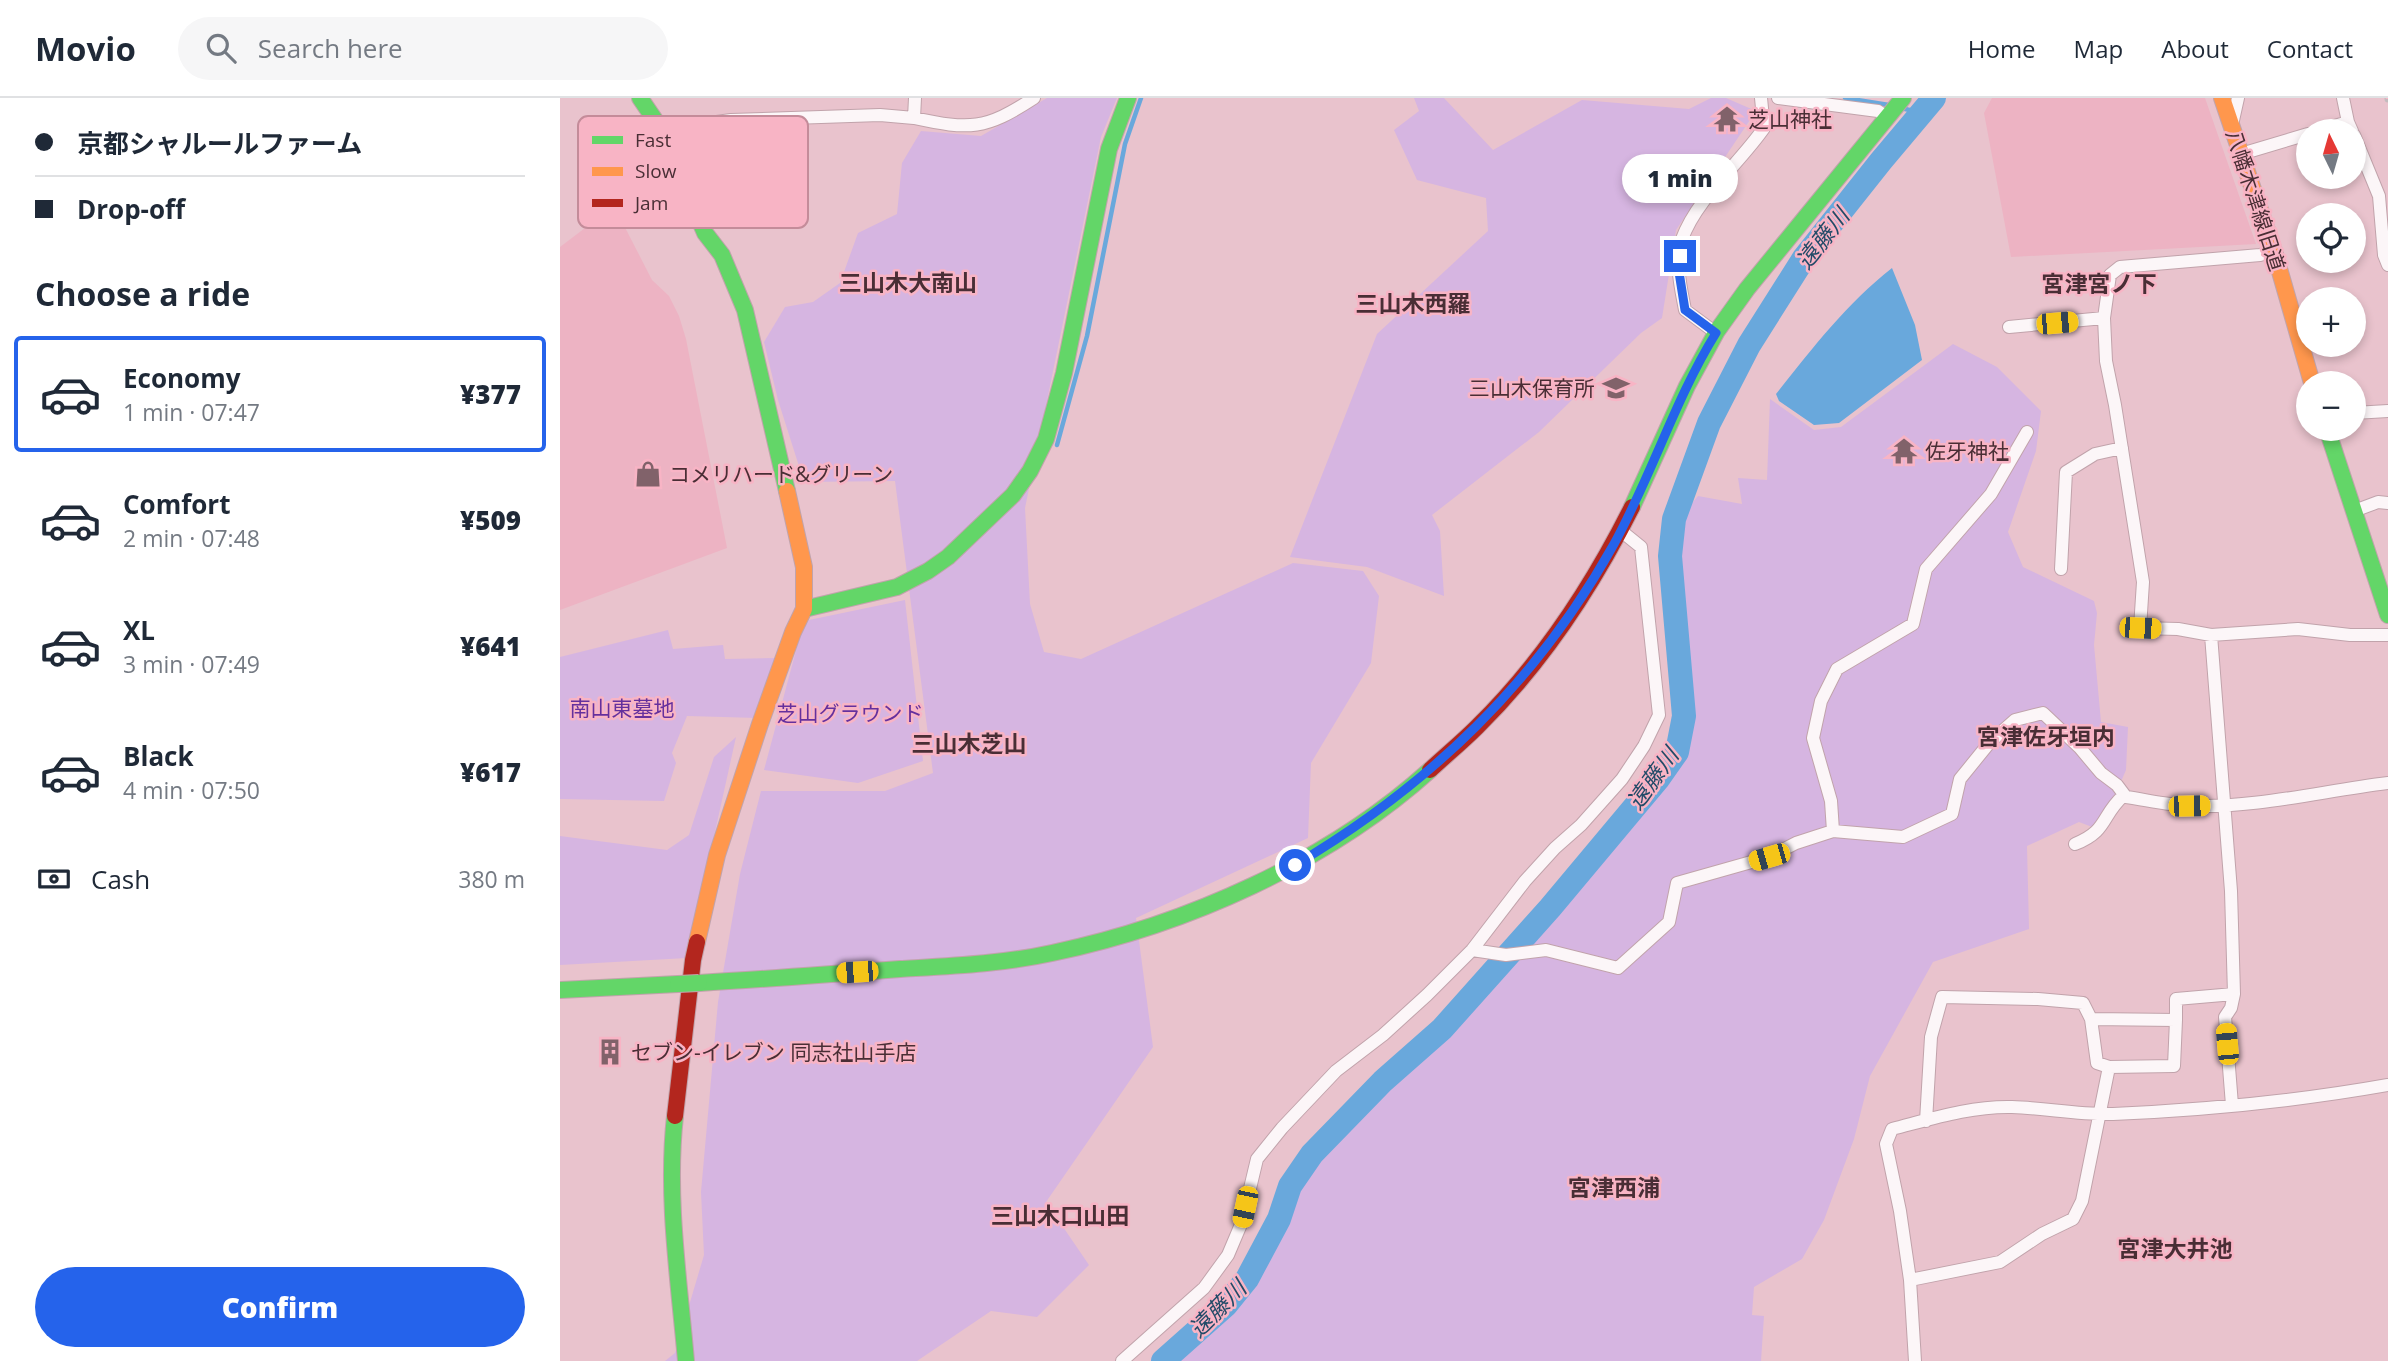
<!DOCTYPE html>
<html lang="en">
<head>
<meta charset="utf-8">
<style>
	body { margin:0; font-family:"Open Sans","Noto Sans JP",sans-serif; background:#f6f6f7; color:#1f2937; height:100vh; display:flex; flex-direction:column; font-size:26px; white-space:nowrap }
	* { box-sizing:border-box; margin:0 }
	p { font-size:23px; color:#747a83 }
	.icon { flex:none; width:38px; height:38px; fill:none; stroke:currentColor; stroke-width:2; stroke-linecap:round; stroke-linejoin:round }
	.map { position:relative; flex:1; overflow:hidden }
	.panel { display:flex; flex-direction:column; background:#fff; width:560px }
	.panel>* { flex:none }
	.guide { display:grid; align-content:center; height:154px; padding:0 35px; background:#fff }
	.needle { width:46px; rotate:355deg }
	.buttons { position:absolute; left:1736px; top:21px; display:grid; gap:14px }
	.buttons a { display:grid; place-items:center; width:70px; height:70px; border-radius:50%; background:#fff; box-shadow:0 4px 10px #0003; font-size:35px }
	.end { position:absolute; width:32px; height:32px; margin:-16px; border:9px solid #2563eb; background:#fff; box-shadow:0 0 0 4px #fff }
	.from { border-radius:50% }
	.bubble { position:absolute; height:49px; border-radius:24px; background:#fff; box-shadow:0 4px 10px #0003; font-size:23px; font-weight:800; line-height:49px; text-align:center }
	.car { position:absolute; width:21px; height:42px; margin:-21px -10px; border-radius:9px; box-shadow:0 0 5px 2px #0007; background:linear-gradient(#f5c518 24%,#345 0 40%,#f5c518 0 76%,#345 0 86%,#f5c518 0) }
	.guide b { display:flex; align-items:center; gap:24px; height:66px; font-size:26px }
	.guide b+b { border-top:2px solid #e0e1e3 }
	.guide i { width:18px; height:18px; background:#1f2937 }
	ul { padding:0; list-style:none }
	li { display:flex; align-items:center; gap:21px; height:116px; margin:0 14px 10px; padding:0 21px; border:4px solid transparent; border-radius:7px }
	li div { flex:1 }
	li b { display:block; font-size:26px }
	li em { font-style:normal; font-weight:800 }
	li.active { border-color:#2563eb }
	li>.icon { width:63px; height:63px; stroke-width:1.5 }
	h2 { padding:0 35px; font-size:32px; line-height:84px }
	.pay { display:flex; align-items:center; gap:18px; height:77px; padding:0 35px; font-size:26px }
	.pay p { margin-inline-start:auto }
	.cta { display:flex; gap:14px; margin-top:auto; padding:14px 35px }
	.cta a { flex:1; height:80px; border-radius:42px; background:#2563eb; color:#fff; font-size:28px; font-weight:800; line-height:80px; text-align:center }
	header { display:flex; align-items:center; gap:42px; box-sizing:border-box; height:98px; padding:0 35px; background:#fff; border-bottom:2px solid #e0e1e3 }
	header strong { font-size:33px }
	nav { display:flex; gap:38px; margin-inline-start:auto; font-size:24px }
	.search { width:490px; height:63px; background:#f6f6f7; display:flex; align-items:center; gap:18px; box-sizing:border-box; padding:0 24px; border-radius:38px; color:#747a83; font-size:26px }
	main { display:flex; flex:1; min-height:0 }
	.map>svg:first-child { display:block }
	.built { fill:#edb3c3 }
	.green { fill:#d6b5e1 }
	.water { fill:#69a8dc }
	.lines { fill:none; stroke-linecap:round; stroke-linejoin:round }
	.stream { stroke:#69a8dc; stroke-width:4.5 }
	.river { stroke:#69a8dc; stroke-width:24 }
	.street-casing { stroke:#c1a3ab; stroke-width:14 }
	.fast-casing { stroke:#c1a3ab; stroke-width:18 }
	.slow-casing { stroke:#c1a3ab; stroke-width:18 }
	.jam-casing { stroke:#c1a3ab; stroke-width:18 }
	.street { stroke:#fcf6f8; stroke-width:12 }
	.fast { stroke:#63d668; stroke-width:16 }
	.slow { stroke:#ff974d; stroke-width:16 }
	.jam { stroke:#b3261e; stroke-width:16 }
	.rail-casing { stroke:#c4bbbe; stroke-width:7 }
	.rail { stroke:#f8b4c5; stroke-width:4.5; stroke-dasharray:13; stroke-linecap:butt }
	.fast-bridge-casing { stroke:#c1a3ab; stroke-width:18; stroke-linecap:butt }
	.fast-bridge { stroke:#63d668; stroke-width:16 }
	.route { stroke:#2563eb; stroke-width:9 }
	.labels { text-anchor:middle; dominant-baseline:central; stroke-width:5; stroke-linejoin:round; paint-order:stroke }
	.poi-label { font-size:21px; fill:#492e35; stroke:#f8b4c5; text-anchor:start }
	.street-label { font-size:21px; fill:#492e35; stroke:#f8b4c5 }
	.park-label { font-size:21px; fill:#65309d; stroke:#f8b4c5 }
	.water-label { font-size:23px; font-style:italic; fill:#224b68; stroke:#f8b4c5 }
	.neighbourhood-label { font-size:23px; font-weight:bold; fill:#492e35; stroke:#f8b4c5 }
	.key { fill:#f8b4c5; stroke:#c48c9a; stroke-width:2 }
	.key-label { font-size:19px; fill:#492e35 }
</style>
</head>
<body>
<header>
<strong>Movio</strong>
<div class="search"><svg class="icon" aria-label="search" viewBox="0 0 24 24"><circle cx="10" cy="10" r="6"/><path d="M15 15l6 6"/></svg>Search here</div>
<nav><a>Home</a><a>Map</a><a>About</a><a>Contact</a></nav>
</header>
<main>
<section class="panel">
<div class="guide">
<b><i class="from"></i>京都シャルールファーム</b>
<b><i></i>Drop-off</b>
</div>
<h2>Choose a ride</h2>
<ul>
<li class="active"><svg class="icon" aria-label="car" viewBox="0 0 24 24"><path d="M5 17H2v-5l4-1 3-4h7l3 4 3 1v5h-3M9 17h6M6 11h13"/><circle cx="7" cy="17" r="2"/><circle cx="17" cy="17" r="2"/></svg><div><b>Economy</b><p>1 min · 07:47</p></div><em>¥377</em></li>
<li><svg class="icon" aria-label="car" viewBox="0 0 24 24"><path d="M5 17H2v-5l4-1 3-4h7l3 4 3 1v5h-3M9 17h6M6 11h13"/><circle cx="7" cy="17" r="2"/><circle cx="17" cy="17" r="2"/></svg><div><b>Comfort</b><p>2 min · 07:48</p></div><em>¥509</em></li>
<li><svg class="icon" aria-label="car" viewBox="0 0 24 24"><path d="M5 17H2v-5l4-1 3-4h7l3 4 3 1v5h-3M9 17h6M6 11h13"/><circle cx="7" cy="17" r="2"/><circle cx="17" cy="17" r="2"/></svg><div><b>XL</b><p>3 min · 07:49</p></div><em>¥641</em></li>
<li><svg class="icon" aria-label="car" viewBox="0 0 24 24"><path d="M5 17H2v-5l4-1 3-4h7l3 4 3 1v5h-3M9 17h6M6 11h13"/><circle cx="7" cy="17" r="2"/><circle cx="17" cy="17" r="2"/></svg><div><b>Black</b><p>4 min · 07:50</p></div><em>¥617</em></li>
</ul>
<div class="pay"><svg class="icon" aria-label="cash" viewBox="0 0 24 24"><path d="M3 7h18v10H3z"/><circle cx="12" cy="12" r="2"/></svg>Cash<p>380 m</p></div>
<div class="cta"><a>Confirm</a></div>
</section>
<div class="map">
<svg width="1828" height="1263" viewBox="0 0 1828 1263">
	<rect width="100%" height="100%" fill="#e9c3cd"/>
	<!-- built -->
	<path class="built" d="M1432,0H1645L1696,146L1451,159L1424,15Z
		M54,108L92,182L109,198L119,218L126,241L167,450L0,512V149Z"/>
	<!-- green -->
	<path class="green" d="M487,0H557L541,39L465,410L470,506L484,554L521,561L733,465L803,473L819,498L811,565L751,665L748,740L576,820L593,949L486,1104L529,1167L477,1219L431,1213L357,1263H105L115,1255L144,1157L141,1094L158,904L180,776L201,693H325L373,675L335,383L244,384L218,302L204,244L225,209L253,204L280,185L298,135L337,116L342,65L361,33L421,38Z
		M854,0H884L933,52L1022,2L1129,11L1151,0H1166L1196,13L1116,132L1102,220L1081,235L979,334L872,417L880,433L884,498L807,469L730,459L817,236L928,133L926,100L857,82L834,32L859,13Z
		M1393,246L1437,269L1481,313L1476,353L1448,434L1463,469L1534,503L1537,515L1534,547L1541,624L1568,629L1566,672L1540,732L1519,724L1467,748L1469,831L1373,864L1310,978L1294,1041L1264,1122L1242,1161L1194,1189L1192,1217L1204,1218L1201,1263H618L698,1184L736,1092L757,1059L812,1001L904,919L998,815L1120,661L1129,613L1116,456L1123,416L1138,398L1182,406L1178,380L1207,382L1210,301L1254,332L1281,329Z
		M345,502L363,663L298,685L204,672L241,534L249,522Z
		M108,532L113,551L163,547L165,561L216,560L198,620L127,618L112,655L116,665L104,703L0,701V559Z
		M176,639L127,860L0,867V738L107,752L129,737L154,659Z"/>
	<!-- water -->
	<path class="water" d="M1332,170L1355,227L1362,262L1279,325L1254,327L1219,303L1216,296C1252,251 1286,206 1332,170Z"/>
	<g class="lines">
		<!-- stream -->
		<path class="stream" d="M1285,0L1329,7
			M1341,10L1362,15
			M497,347L527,238L565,46L581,0"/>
		<!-- river -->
		<path class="river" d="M603,1263L666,1207L687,1181L719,1121L730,1088L752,1056L823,983L882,931L990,810L1098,681L1117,654L1124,618L1110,458L1114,421L1149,325L1189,247L1244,160L1321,63L1374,0"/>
		<!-- street casing -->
		<g class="street-casing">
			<path id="street" d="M355,0L354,20C410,32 425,32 474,0
				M1218,0L1318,13L1327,19
				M1783,0L1788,24L1792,33
				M1672,27L1678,0
				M99,32L171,22L320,17L354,20
				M1758,33L1788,24
				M1794,37L1819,98L1824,157L1828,167
				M1681,56L1748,36
				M1714,153L1700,157L1560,169L1550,177L1544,220L1546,263L1555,307L1583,484L1580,530L1618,531L1651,537L1738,531L1790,537H1828
				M1449,229L1544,220
				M1156,235L1125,212C1121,190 1114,163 1122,141C1137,100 1179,66 1204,30L1201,0
				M1794,315L1828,313
				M1794,413L1818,404L1828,405
				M1501,471L1506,374L1535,356L1562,350
				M1651,537L1671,793L1674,896L1671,910L1665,919L1672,1007
				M1273,733L1271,703L1253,640L1261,603L1277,571L1353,526L1366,471L1431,396L1467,334
				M1515,746C1548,733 1541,718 1563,698
				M912,852L946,857L986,852L1058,870L1109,824L1117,785L1209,759L1236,745L1273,733L1343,739L1392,716L1400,681L1430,644L1455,622L1483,615L1520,650L1541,675L1557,687L1566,699C1587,702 1608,707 1630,708C1697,710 1762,693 1828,685
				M1531,921L1616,922L1614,968L1549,969
				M1616,922V901L1674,896
				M1350,1182L1440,1164L1482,1136L1513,1121L1522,1103L1549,969L1537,965L1531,921L1523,905L1478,901L1382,899L1371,939L1366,1023
				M562,1263L644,1190L668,1157L682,1124L697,1061L722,1030L776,973L823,937L867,897L912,852L965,783L995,750L1021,727L1062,681L1084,648L1099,617L1081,449L1060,432
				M1355,1263L1350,1182L1340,1113L1326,1046L1332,1031C1371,1021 1411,1008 1452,1009C1486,1010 1519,1017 1553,1016C1645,1012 1738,1003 1828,987"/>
		</g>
		<!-- fast casing -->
		<g class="fast-casing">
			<path id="fast" d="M80,0L97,25L145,135L162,157L185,212L227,393
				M1767,331L1828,517
				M1072,409L1127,288L1157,233L1187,191L1343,0
				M244,511L337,489L368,473L388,459L453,397L470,373L486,341L504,275L549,51L568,0
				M139,885C206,881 273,876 340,871C391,868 442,866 492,855C626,827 768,764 870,672
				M0,892L118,886
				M115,1018C106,1099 119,1182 126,1263"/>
		</g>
		<!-- slow casing -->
		<g class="slow-casing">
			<path id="slow" d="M1662,0L1714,153L1752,285
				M137,844L157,757L200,626L233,534L244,511V469L227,393"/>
		</g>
		<!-- jam casing -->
		<g class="jam-casing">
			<path id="jam" d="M870,672C885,658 902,644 917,629C981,566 1032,489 1072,409
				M115,1018L133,862L137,844"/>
		</g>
		<!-- street -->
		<use href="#street" class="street"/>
		<!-- fast -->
		<use href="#fast" class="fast"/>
		<!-- slow -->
		<use href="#slow" class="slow"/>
		<!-- jam -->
		<use href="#jam" class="jam"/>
		<!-- rail casing -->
		<g class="rail-casing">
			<path id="rail" d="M1828,0V1"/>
		</g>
		<!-- rail -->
		<use href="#rail" class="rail"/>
		<!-- fast-bridge casing -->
		<g class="fast-bridge-casing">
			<path id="fast-bridge" d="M118,886L139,885"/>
		</g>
		<!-- fast-bridge -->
		<use href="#fast-bridge" class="fast-bridge"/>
	</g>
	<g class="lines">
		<!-- route -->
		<path class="route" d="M735,767C870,687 977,584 1054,446C1092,377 1115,301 1156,235L1125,212L1119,174L1120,158"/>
	</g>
	<!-- icons -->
	<defs>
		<g id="temple-bare" transform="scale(2.1)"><path d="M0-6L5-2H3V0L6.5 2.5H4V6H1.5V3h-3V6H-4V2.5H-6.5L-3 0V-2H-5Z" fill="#81626a" stroke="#f8b4c5" stroke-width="2.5" paint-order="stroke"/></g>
		<g id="school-bare" transform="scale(2.1)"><path d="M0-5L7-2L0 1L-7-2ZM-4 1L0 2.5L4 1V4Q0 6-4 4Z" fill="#81626a" stroke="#f8b4c5" stroke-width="2.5" paint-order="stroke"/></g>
		<g id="shop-bare" transform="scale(2.1)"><path d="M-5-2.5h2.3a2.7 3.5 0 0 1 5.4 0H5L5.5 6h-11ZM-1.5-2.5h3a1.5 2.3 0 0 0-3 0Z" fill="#81626a" stroke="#f8b4c5" stroke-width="2.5" paint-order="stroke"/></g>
		<g id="building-bare" transform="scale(2.1)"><path d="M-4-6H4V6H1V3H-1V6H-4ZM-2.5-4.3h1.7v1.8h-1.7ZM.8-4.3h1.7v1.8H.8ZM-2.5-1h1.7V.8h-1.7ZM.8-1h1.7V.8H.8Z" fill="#81626a" stroke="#f8b4c5" stroke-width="2.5" paint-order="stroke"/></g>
	</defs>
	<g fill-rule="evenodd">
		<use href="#temple-bare" x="1167" y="21"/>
		<use href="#school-bare" x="1056" y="290"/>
		<use href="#temple-bare" x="1344" y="353"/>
		<use href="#shop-bare" x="88" y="376"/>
		<use href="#building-bare" x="50" y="954"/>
	</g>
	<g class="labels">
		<!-- poi labels -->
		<g class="poi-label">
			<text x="1188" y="21">芝山神社</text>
			<text x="1035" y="290" text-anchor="end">三山木保育所</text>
			<text x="1365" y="353">佐牙神社</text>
			<text x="109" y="376">コメリハード&amp;グリーン</text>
			<text x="71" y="954">セブン-イレブン 同志社山手店</text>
		</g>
		<!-- street labels -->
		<g class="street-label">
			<text transform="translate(1696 102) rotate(72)">八幡木津線旧道</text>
		</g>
		<!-- park labels -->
		<g class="park-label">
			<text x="62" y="610">南山東墓地</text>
			<text x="290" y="615">芝山グラウンド</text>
		</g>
		<!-- water labels -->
		<g class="water-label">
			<text transform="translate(1262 140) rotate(-52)">遠藤川</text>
			<text transform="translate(1092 680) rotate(-54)">遠藤川</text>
			<text transform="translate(657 1210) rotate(-45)">遠藤川</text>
		</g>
		<!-- neighbourhood labels -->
		<g class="neighbourhood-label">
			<text x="348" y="184">三山木大南山</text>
			<text x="1539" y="185">宮津宮ノ下</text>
			<text x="853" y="205">三山木西羅</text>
			<text x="1486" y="638">宮津佐牙垣内</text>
			<text x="409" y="645">三山木芝山</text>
			<text x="1054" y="1089">宮津西浦</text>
			<text x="500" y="1117">三山木口山田</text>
			<text x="1615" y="1150">宮津大井池</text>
		</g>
	</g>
	<!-- legend -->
	<rect x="18" y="18" width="230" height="112" rx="10" class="key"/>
	<rect x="32" y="38" width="31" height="8" fill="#63d668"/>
	<rect x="32" y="69" width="31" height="9" fill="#ff974d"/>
	<rect x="32" y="101" width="31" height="8" fill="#b3261e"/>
	<g class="key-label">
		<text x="75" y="49">Fast</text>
		<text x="75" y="80">Slow</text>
		<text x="75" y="112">Jam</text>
	</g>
</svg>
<div class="buttons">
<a><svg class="needle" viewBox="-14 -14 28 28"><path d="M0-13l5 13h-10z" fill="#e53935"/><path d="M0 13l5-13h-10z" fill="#747a83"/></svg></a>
<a><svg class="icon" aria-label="locate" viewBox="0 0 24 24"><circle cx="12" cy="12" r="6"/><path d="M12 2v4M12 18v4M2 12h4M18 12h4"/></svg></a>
<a>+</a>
<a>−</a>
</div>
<i class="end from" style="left:735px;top:767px"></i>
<i class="end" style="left:1120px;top:158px"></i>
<div class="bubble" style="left:1062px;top:56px;width:116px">1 min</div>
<i class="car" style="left:1497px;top:225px;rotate:85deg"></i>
<i class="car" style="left:1580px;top:530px;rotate:92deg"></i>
<i class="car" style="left:1629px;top:708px;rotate:89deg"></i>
<i class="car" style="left:1209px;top:759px;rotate:254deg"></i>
<i class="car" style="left:297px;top:874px;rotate:266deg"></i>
<i class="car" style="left:1667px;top:946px;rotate:355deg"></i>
<i class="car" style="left:685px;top:1109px;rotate:192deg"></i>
</div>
</main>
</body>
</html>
